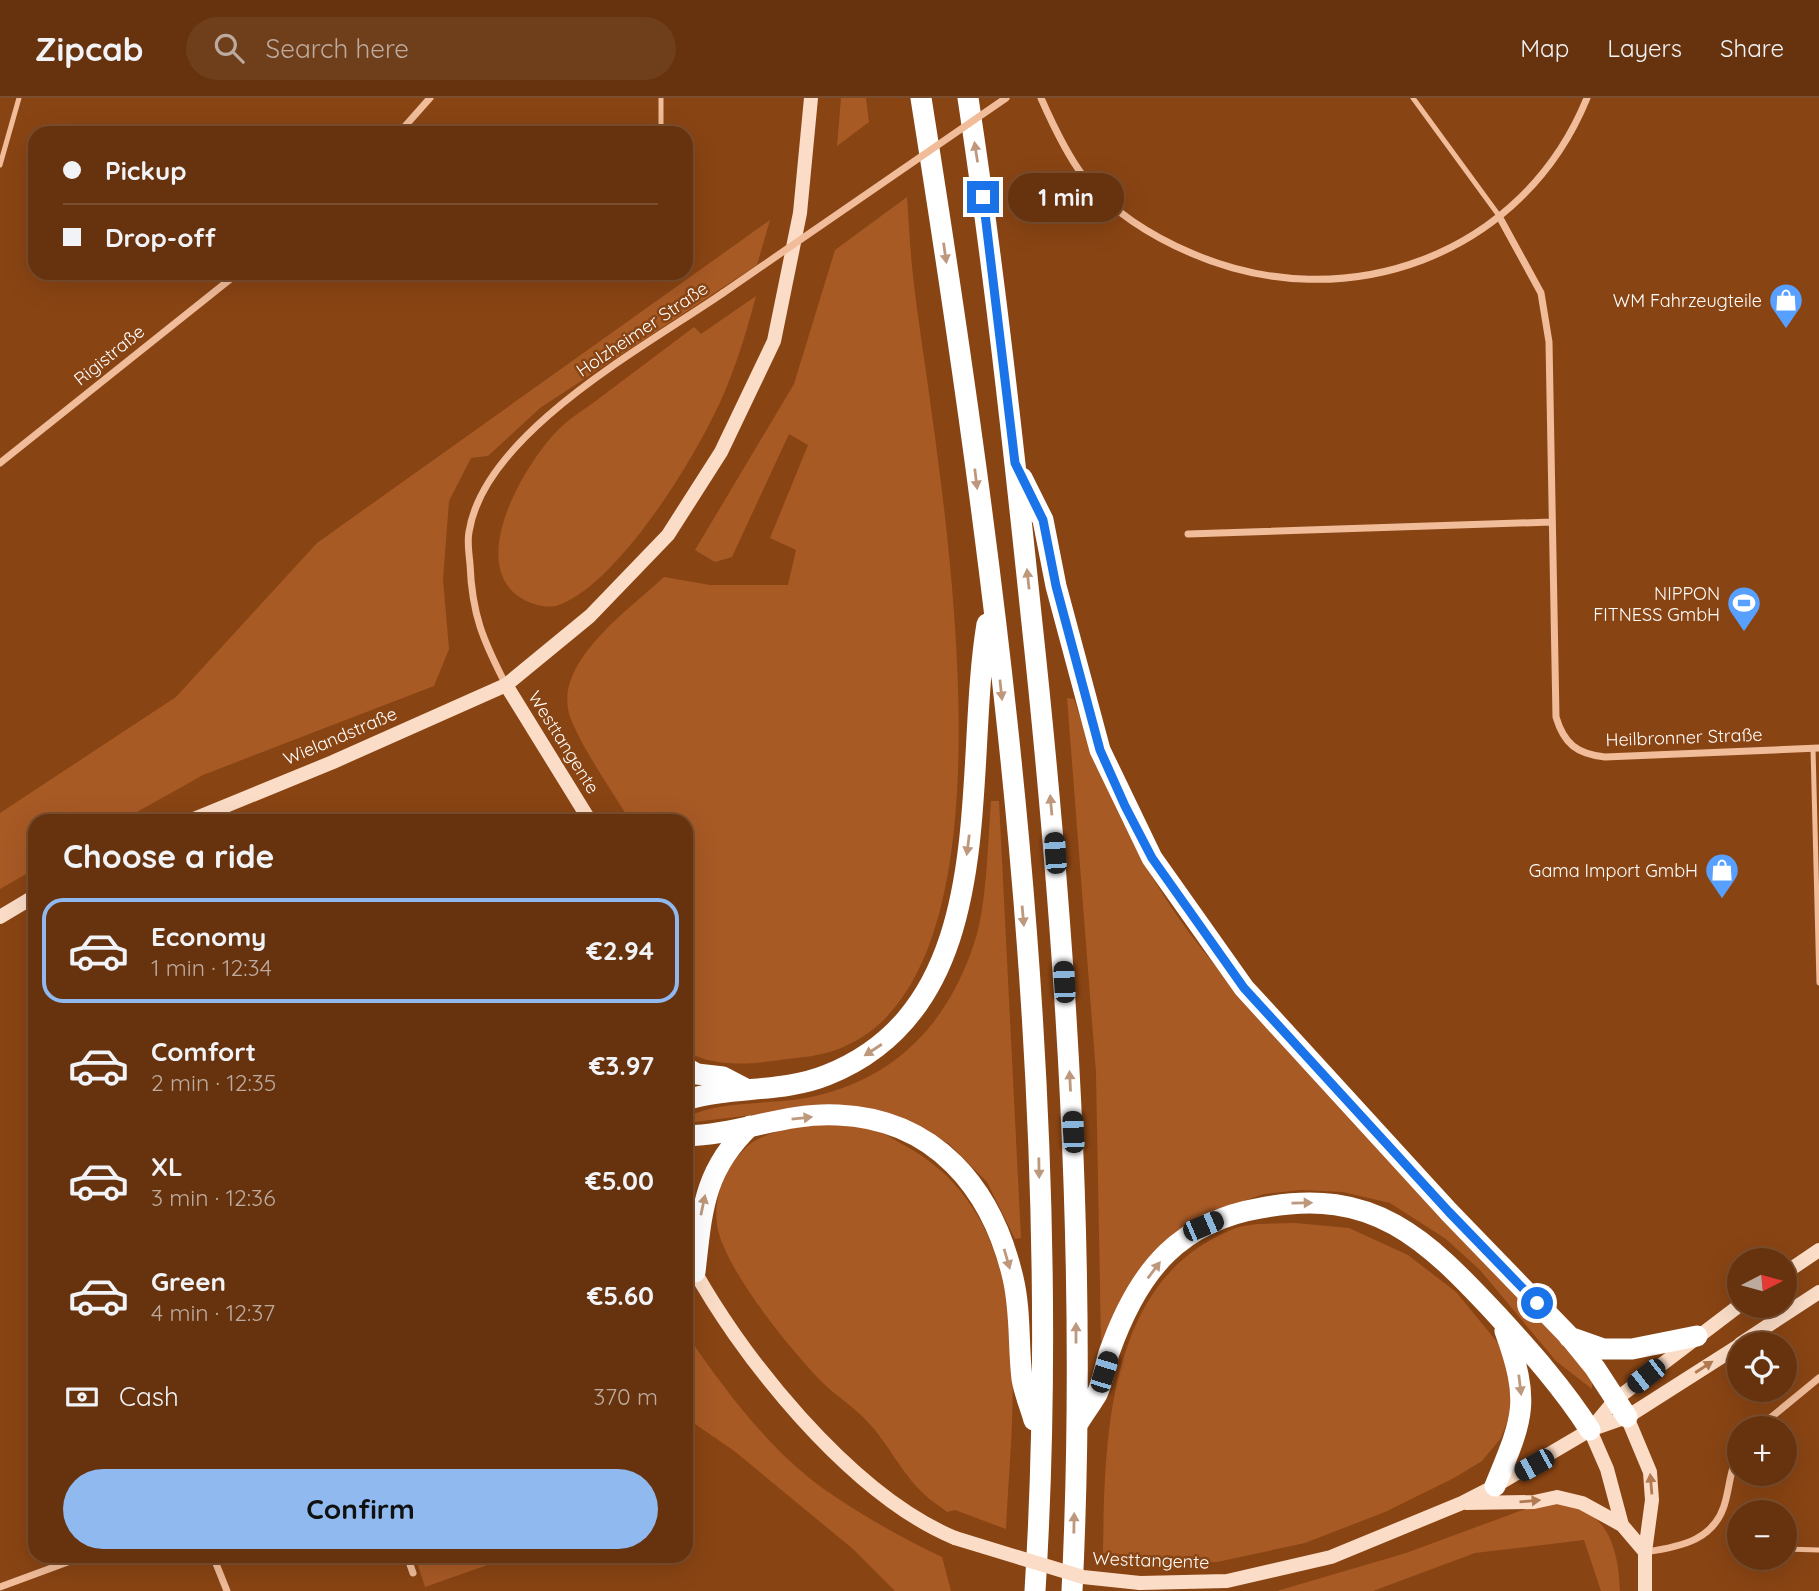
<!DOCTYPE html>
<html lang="en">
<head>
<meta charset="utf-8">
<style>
	body { margin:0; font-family:Quicksand,sans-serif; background:#6f3f1c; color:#f1f3f6; height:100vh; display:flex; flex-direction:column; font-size:26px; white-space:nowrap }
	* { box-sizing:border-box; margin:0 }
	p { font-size:23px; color:#bdaa9e }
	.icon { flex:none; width:38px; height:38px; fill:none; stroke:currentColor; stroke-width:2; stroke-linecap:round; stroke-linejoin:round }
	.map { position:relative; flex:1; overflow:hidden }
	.sheet { position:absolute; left:28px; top:716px; width:665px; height:749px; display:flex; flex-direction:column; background:#67330e; border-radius:21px; box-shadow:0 7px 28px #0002,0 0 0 2px #7a4e2e }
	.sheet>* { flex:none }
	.hud { position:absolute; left:28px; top:28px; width:665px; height:154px; border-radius:21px; box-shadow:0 7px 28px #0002,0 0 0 2px #7a4e2e; display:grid; align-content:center; height:154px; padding:0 35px; background:#67330e }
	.needle { width:46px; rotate:84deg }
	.fabs { position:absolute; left:1727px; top:1150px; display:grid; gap:14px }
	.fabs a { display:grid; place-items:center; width:70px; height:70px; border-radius:50%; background:#67330e; box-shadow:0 7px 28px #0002,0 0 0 2px #7a4e2e; font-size:35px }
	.end { position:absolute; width:32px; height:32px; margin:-16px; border:9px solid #1a73e8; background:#fff; box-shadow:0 0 0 4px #fff }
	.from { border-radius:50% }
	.bubble { position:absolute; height:49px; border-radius:24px; background:#67330e; box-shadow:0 7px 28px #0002,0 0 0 2px #7a4e2e; font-size:23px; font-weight:700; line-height:49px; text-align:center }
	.car { position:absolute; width:21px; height:42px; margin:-21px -10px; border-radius:9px; box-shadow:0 0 5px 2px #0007; background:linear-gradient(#222 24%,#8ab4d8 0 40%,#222 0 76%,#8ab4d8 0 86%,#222 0) }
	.hud b { display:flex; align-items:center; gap:24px; height:66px; font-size:26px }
	.hud b+b { border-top:2px solid #7a4e2e }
	.hud i { width:18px; height:18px; background:#f1f3f6 }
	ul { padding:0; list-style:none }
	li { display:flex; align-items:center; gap:21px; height:105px; margin:0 14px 10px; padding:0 21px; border:4px solid transparent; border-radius:21px }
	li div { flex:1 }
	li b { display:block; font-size:26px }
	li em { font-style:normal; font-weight:700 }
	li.on { border-color:#90b9f0 }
	li>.icon { width:63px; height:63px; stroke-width:1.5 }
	h2 { padding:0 35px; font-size:32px; line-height:84px }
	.pay { display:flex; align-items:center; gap:18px; height:77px; padding:0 35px; font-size:26px }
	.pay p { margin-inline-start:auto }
	.button { display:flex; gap:14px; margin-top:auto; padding:14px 35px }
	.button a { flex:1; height:80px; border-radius:42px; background:#90b9f0; color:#111; font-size:28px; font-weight:700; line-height:80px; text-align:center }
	header { display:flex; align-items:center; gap:42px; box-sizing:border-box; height:98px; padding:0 35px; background:#67330e; border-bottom:2px solid #7a4e2e }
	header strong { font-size:33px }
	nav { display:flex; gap:38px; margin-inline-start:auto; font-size:24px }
	.search { width:490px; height:63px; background:#6f3f1c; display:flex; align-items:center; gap:18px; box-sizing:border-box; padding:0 24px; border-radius:38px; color:#bdaa9e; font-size:26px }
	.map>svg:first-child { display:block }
	.green { fill:#a85a25 }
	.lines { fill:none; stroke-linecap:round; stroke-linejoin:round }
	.lane { stroke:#f0bc99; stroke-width:5 }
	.street { stroke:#f0bc99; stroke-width:7 }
	.secondary { stroke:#fbddc7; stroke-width:14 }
	.highway { stroke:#fff; stroke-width:21 }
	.street-bridge { stroke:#f0bc99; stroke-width:7 }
	.secondary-bridge { stroke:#fbddc7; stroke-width:14 }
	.oneway { fill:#be987d }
	.oneway2 { fill:#b17a52 }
	.route { stroke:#1a73e8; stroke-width:9 }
	.labels { text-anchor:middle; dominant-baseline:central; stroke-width:5; stroke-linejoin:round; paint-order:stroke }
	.poi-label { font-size:18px; fill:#fff; stroke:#894413; text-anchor:end }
	.street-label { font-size:18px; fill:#fff; stroke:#894413 }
</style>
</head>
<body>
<header>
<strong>Zipcab</strong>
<div class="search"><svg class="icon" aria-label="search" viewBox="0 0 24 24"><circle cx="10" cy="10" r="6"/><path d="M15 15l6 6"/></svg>Search here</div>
<nav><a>Map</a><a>Layers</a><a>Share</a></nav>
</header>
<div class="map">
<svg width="1819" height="1493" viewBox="0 0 1819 1493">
	<rect width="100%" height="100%" fill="#894413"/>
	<!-- green -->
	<path class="green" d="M841,0H866L869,24L837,48Z
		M907,99C909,126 910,152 913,178C930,337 1054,932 804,959C765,963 722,974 686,953V723H630C611,691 587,658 572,624C547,568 628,513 664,479L710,487H788L796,452L770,440L808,347L789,336L732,459L715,464L695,452L794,286L835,152Z
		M770,122L757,167L540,310L488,358L471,360L449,403L443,481L449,551L434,588L203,677L121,723H35V771L0,791V715L176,599L317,445Z
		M756,198C748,228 739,259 727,288C703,349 621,484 559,507C545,512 524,504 514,495C471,455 527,363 559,331C571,319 587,310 601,299C632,276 663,252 694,229L701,236Z
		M1067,600L1074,601C1102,688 1141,773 1198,846C1250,913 1310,974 1368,1036C1436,1108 1505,1180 1573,1252L1592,1280V1291L1556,1263L1480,1172L1446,1141L1390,1105L1343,1094L1301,1092L1264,1096L1231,1107L1152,1161L1131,1184L1101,1244L1096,975Z
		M991,703H999L1021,1140L1015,1141L987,1084L948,1045L910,1026L784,1013L686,1025V1020C714,1002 776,1007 811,999C900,980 952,920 977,836C987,798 988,742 991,703Z
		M816,1025C832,1026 853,1024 869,1029C880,1032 891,1040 902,1046C1042,1120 1012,1298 1006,1431L955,1412L947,1414C939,1407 929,1402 922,1394C900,1373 886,1341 863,1319C849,1305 832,1295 819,1281C787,1247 729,1176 718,1132C711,1101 726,1066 750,1046C768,1033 795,1030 816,1025Z
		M1295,1125L1349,1130L1408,1157L1456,1194L1498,1245L1512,1280L1513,1309L1501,1340L1482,1363L1454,1380L1385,1414L1305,1445L1217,1464L1148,1466V1458L1103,1455C1105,1340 1106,1183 1231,1132C1249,1124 1276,1126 1295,1125Z
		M686,1235C723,1290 767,1349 821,1389C859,1416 900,1439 942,1459L951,1493H895L853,1451L733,1352L686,1320Z
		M1555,1404C1607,1410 1618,1447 1620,1493H1601L1584,1442L1475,1455L1373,1493H1277L1406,1455L1528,1410Z
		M415,1458H513L425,1489Z"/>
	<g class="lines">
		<!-- lane -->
		<path class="lane" d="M661,0V35
			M1413,0L1500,119
			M0,67L19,0
			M1813,650L1819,885
			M1785,1451L1819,1452"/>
		<!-- street -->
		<path class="street" d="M1041,0C1052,25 1067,57 1084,79C1109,112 1153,139 1191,155C1345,222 1523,158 1587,0
			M399,35L430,0
			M1500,120L1541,195L1549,244L1556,619C1564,646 1577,656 1605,659L1819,650
			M0,365L238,175
			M1188,436L1552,424
			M506,587C483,542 472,517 470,466C469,456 467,444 469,434C484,335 646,248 723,195
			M1758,1330L1819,1280
			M1645,1454C1681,1449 1717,1442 1726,1401C1730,1385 1731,1368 1740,1354
			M213,1458L227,1493
			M407,1458L413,1475
			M0,1489L84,1458"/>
		<!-- secondary -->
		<path class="secondary" d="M506,587L590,723
			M189,723L333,664L506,587L590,518L668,437L721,354L774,243L800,115L811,0
			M0,819L35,798
			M686,1157C737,1256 851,1397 955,1440
			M1785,1175L1819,1152
			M1740,1246L1819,1194
			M1627,1319L1650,1374L1652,1402L1645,1454V1493
			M1591,1331L1615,1302L1740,1207
			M1590,1332L1607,1371L1622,1427
			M1466,1405L1534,1404L1557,1399L1582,1405L1622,1427L1645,1454
			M1140,1485L1227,1483L1331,1459L1462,1405L1495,1388L1590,1332L1627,1319L1740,1247"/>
		<!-- highway -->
		<path class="highway" d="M921,0C999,492 1066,994 1035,1493
			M968,0C994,171 1013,343 1031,516C1066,840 1088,1166 1072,1493
			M1022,380L1043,422L1056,488L1100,652L1152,760L1244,890L1449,1114L1569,1238L1595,1270L1627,1319
			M686,970L697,976L723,979L746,991
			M686,1002C731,988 783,995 827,977C1004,907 962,677 987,526
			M686,1038C737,1037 786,1014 838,1017C935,1021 992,1090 1013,1180C1021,1214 1018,1247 1022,1281C1024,1294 1030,1308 1034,1322
			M695,1174C702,1113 703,1073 750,1028
			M1569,1239L1603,1251H1632L1697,1238
			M1077,1327C1083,1317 1091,1306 1097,1296C1103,1283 1105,1268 1109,1255C1121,1221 1140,1181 1167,1155C1194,1129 1225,1116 1261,1110C1374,1088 1426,1141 1497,1217C1531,1254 1563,1290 1590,1332
			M1495,1388C1523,1320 1531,1305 1505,1233"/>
		<!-- street-bridge -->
		<path class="street-bridge" d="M723,195L1006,0"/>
		<!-- secondary-bridge -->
		<path class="secondary-bridge" d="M955,1440L1083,1479L1140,1485"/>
	</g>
	<!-- one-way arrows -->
	<defs><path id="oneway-solid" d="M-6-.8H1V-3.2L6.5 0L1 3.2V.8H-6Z" transform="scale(1.75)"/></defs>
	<g class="oneway">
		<use href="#oneway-solid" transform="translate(976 54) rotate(-99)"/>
		<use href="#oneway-solid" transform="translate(945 155) rotate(82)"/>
		<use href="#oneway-solid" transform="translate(976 381) rotate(83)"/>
		<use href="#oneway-solid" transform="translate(1028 481) rotate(-96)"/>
		<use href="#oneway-solid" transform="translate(1001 592) rotate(84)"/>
		<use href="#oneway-solid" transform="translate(1051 707) rotate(-95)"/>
		<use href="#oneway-solid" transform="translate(968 747) rotate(97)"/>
		<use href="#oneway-solid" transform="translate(1023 818) rotate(85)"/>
		<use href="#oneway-solid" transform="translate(873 952) rotate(147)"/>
		<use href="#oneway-solid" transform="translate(1070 983) rotate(-93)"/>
		<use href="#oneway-solid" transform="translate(802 1020) rotate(-6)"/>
		<use href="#oneway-solid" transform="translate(1039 1070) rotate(89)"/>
		<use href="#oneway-solid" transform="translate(1302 1105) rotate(-1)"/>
		<use href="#oneway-solid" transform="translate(703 1107) rotate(-78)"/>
		<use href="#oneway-solid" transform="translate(1007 1161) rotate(74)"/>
		<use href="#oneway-solid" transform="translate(1154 1172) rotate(-53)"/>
		<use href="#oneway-solid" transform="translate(1076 1235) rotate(-90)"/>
		<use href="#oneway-solid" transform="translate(1520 1287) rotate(83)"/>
		<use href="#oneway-solid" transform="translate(1074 1425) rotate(-89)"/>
	</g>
	<g class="oneway2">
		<use href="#oneway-solid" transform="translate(1704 1269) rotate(-33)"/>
		<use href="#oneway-solid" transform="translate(1651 1386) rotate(-95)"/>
		<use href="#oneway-solid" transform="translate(1530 1403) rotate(-5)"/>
	</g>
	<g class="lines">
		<!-- route -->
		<path class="route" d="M983,99L1015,365L1043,422L1056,488L1100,652L1125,708L1152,760L1244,890L1449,1114L1537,1205"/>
	</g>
	<!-- icons -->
	<defs>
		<g id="shop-pin" transform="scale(1.75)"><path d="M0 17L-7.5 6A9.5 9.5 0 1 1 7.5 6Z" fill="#58a0ff" stroke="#894413"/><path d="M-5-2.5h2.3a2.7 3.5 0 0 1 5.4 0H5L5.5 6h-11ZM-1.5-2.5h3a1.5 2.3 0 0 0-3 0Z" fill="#fff"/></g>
		<g id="stadium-pin" transform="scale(1.75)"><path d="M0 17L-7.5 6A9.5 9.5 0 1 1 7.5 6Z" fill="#58a0ff" stroke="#894413"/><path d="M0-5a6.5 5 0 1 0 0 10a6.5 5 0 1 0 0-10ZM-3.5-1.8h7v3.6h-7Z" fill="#fff"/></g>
	</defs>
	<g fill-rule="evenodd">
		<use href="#shop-pin" x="1786" y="202"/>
		<use href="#stadium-pin" x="1744" y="505"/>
		<use href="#shop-pin" x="1722" y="772"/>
	</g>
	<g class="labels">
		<!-- poi labels -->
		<g class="poi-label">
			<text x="1762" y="202">WM Fahrzeugteile</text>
			<text x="1720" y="495">NIPPON<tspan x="1720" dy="21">FITNESS GmbH</tspan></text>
			<text x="1698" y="772">Gama Import GmbH</text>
		</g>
		<!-- street labels -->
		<g class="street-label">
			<text transform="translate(642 231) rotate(-34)">Holzheimer Straße</text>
			<text transform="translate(109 257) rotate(-39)">Rigistraße</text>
			<text transform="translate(340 638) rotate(-23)">Wielandstraße</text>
			<text transform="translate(1684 639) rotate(-2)">Heilbronner Straße</text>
			<text transform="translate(564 644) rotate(58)">Westtangente</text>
			<text transform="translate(1151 1462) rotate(2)">Westtangente</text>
		</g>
	</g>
</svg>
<div class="fabs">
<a><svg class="needle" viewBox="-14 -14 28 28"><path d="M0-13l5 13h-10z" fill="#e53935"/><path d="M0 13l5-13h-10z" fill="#bdaa9e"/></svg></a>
<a><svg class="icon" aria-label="locate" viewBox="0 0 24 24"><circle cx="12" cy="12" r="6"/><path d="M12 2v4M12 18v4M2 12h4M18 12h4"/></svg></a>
<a>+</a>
<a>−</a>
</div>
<i class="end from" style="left:1537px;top:1205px"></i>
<i class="end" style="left:983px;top:99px"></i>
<div class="bubble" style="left:1008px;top:75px;width:116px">1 min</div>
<i class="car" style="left:1055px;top:755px;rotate:356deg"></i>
<i class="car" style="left:1064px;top:884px;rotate:357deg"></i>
<i class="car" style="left:1073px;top:1034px;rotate:357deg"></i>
<i class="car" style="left:1203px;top:1128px;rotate:67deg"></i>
<i class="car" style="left:1104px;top:1274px;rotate:17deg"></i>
<i class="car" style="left:1646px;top:1278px;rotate:232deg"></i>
<i class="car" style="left:1534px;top:1367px;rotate:241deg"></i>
<div class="hud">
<b><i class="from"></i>Pickup</b>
<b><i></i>Drop-off</b>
</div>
<section class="sheet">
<h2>Choose a ride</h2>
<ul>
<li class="on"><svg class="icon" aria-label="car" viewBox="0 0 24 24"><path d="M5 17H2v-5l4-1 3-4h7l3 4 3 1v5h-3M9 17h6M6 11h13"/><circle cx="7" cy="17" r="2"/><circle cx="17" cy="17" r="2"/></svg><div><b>Economy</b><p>1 min · 12:34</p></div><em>€2.94</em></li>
<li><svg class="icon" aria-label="car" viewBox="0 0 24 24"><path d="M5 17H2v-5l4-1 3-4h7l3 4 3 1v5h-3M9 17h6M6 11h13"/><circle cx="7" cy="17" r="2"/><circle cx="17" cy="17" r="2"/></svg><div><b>Comfort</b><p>2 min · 12:35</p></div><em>€3.97</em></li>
<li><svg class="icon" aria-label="car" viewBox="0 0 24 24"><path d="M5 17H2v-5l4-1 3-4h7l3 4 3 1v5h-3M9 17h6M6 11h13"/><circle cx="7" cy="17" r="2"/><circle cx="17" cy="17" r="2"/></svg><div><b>XL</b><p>3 min · 12:36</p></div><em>€5.00</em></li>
<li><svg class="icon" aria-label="car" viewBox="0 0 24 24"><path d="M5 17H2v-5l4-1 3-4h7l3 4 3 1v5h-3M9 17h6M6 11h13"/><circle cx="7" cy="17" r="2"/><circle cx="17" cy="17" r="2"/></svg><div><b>Green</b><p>4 min · 12:37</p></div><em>€5.60</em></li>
</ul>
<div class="pay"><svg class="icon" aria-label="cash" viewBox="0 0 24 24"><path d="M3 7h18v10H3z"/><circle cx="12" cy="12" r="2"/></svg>Cash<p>370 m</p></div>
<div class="button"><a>Confirm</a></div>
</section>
</div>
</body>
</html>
